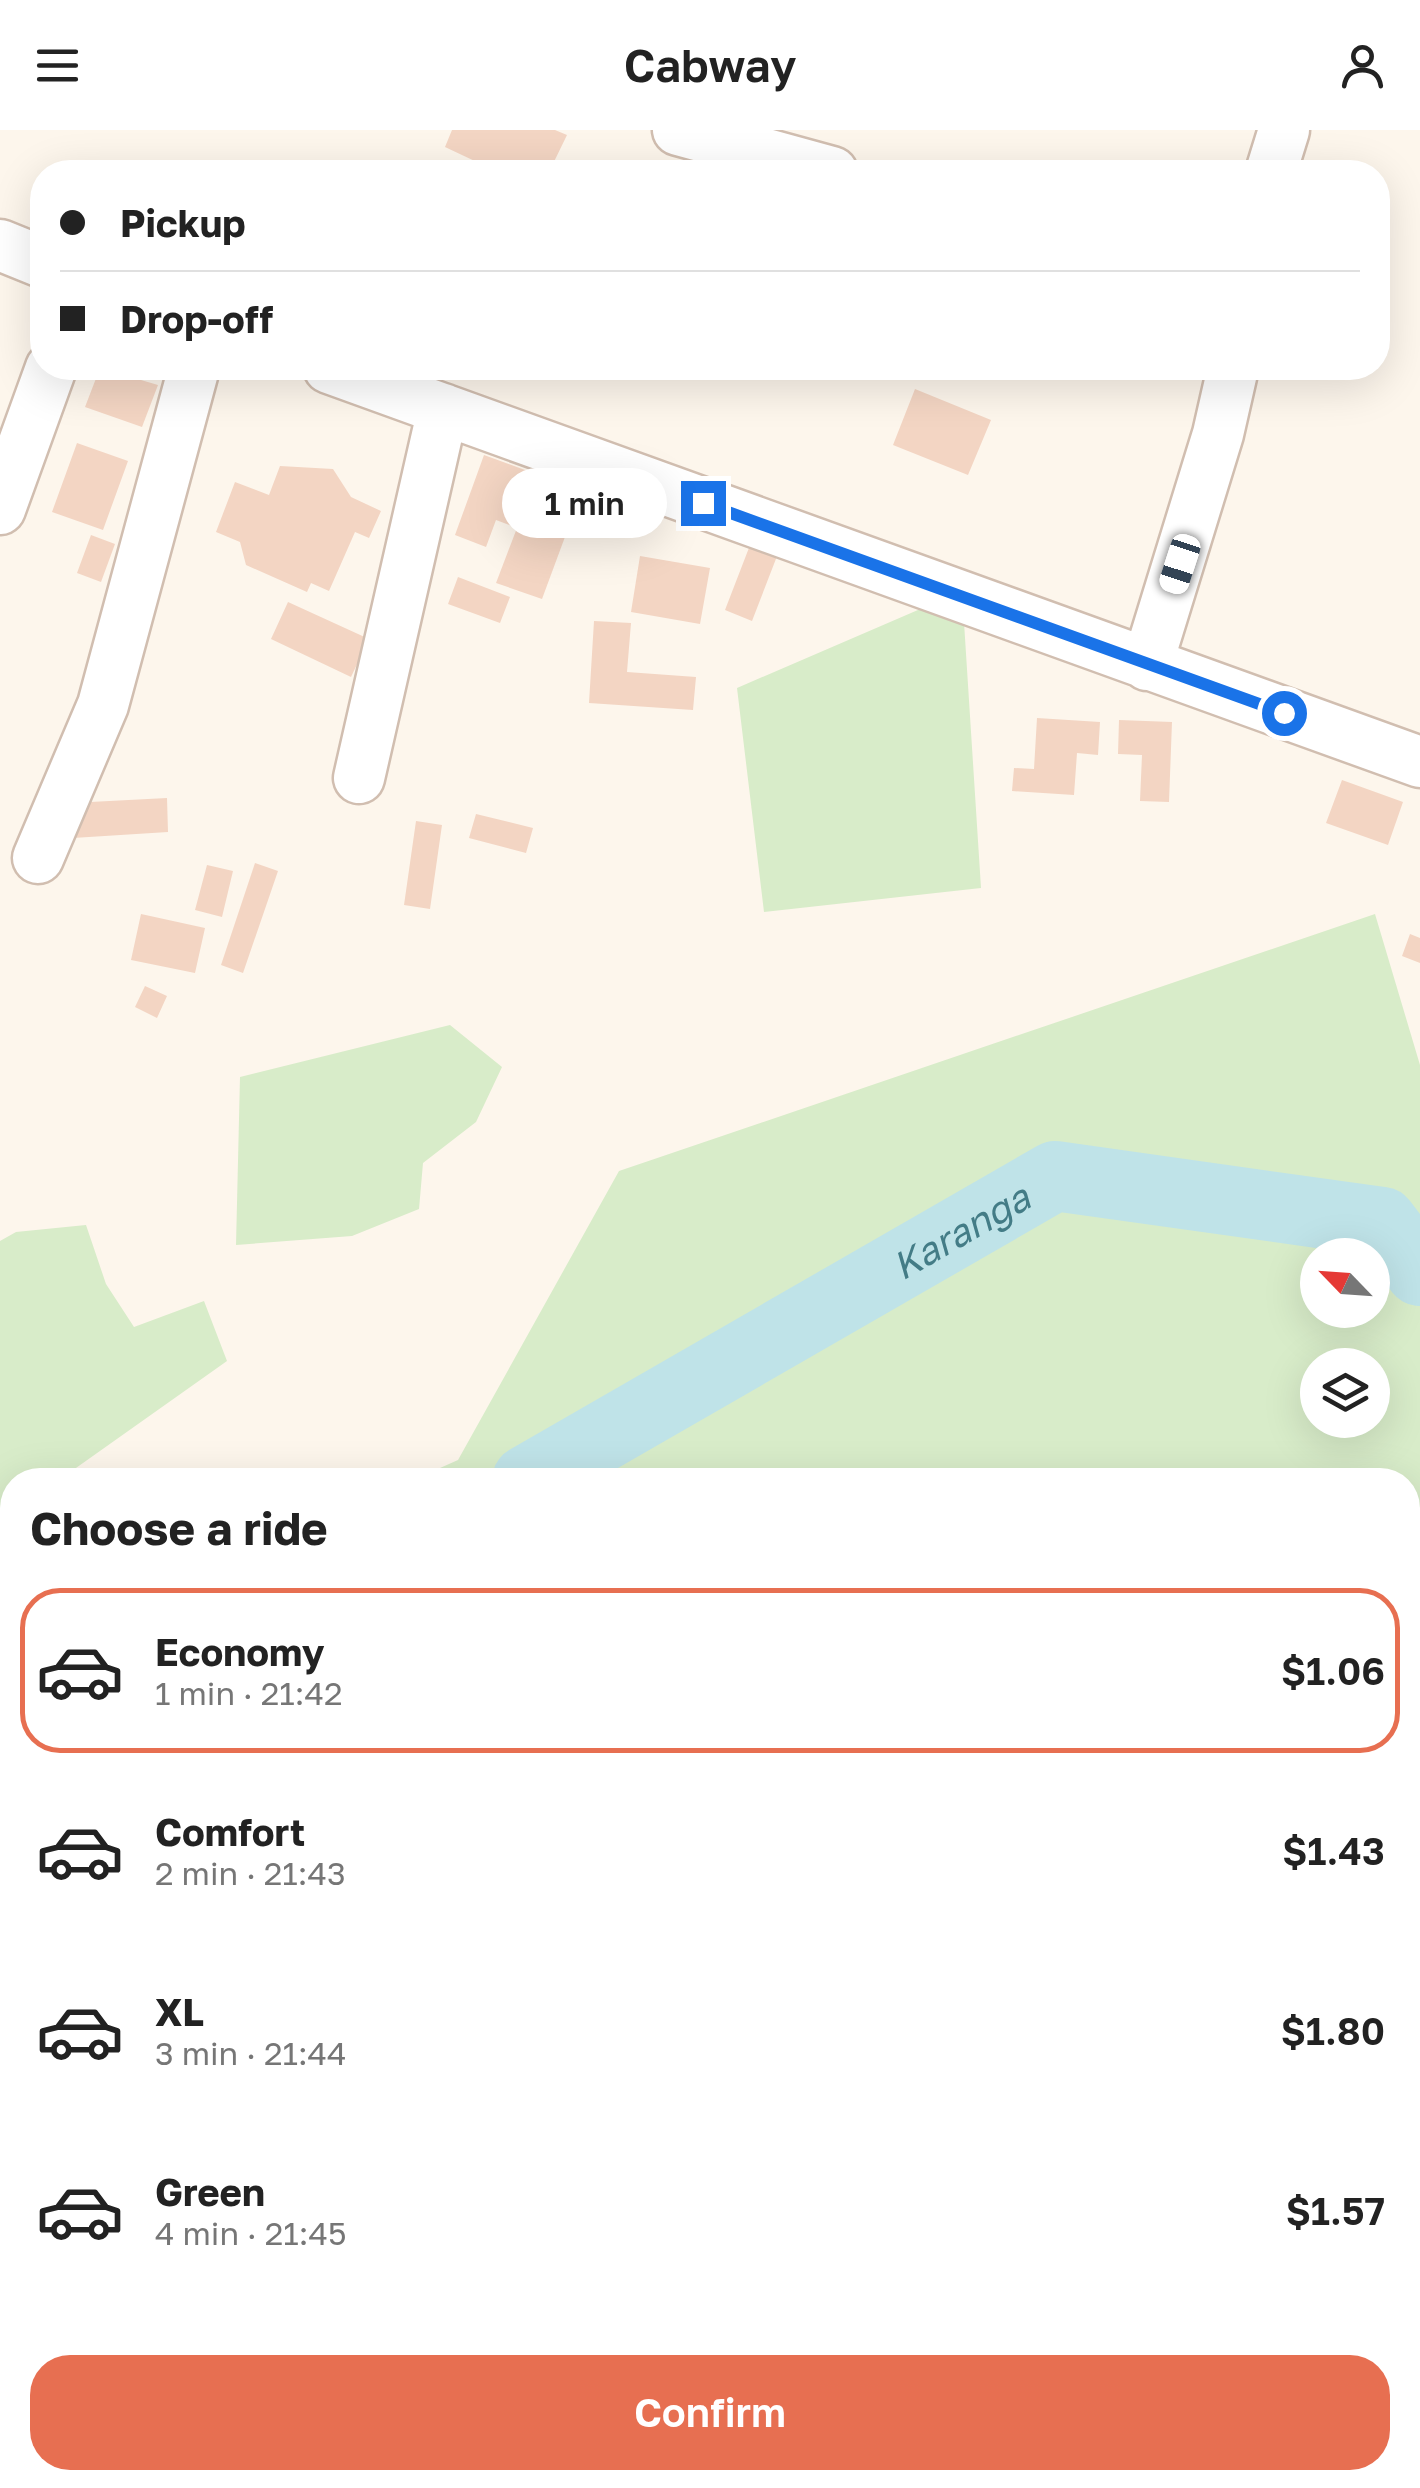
<!DOCTYPE html>
<html lang="en">
<head>
<meta charset="utf-8">
<style>
	body { margin:0; font-family:"Golos Text",sans-serif; background:#f2f2f2; color:#222; height:100vh; display:flex; flex-direction:column; font-size:38px; white-space:nowrap }
	* { box-sizing:border-box; margin:0 }
	p { font-size:32px; color:#767676 }
	.icon { flex:none; width:55px; height:55px; fill:none; stroke:currentColor; stroke-width:2; stroke-linecap:round; stroke-linejoin:round }
	.map { position:relative; flex:1; overflow:hidden }
	.drawer { position:absolute; left:0px; top:1338px; width:1420px; height:1022px; display:flex; flex-direction:column; background:#fff; border-radius:40px 40px 0 0; box-shadow:0 10px 40px #0002 }
	.drawer>* { flex:none }
	.top-card { position:absolute; left:30px; top:30px; width:1360px; height:220px; border-radius:40px; box-shadow:0 10px 40px #0002; display:grid; align-content:center; height:220px; padding:0 30px; background:#fff }
	.needle { width:65px; rotate:295deg }
	.buttons { position:absolute; left:1300px; top:1108px; display:grid; gap:20px }
	.buttons a { display:grid; place-items:center; width:90px; height:90px; border-radius:50%; background:#fff; box-shadow:0 10px 40px #0002; font-size:50px }
	.end { position:absolute; width:45px; height:45px; margin:-22px; border:12px solid #1a73e8; background:#fff; box-shadow:0 0 0 5px #fff }
	.from { border-radius:50% }
	.bubble { position:absolute; height:70px; border-radius:35px; background:#fff; box-shadow:0 10px 40px #0002; font-size:32px; font-weight:600; line-height:70px; text-align:center }
	.car { position:absolute; width:30px; height:60px; margin:-30px -15px; border-radius:12px; box-shadow:0 0 8px 2px #0007; background:linear-gradient(#fff 24%,#345 0 40%,#fff 0 76%,#345 0 86%,#fff 0) }
	.top-card b { display:flex; align-items:center; gap:35px; height:95px; font-size:38px }
	.top-card b+b { border-top:2px solid #e0e0e0 }
	.top-card i { width:25px; height:25px; background:#222 }
	ul { padding:0; list-style:none }
	li { display:flex; align-items:center; gap:30px; height:165px; margin:0 20px 15px; padding:0 10px; border:5px solid transparent; border-radius:40px }
	li div { flex:1 }
	li b { display:block; font-size:38px }
	li em { font-style:normal; font-weight:600 }
	li.active { border-color:#e76f51 }
	li>.icon { width:90px; height:90px; stroke-width:1.5 }
	h2 { padding:0 30px; font-size:45px; line-height:120px }
	.action { display:flex; gap:20px; margin-top:auto; padding:20px 30px }
	.action a { flex:1; height:115px; border-radius:40px; background:#e76f51; color:#fff; font-size:40px; font-weight:600; line-height:115px; text-align:center }
	header { display:flex; justify-content:space-between; align-items:center; height:130px; padding:0 30px; background:#fff; font-size:45px; font-weight:600 }
	.map>svg:first-child { display:block }
	.green { fill:#d8ecc9; fill-rule:evenodd }
	.lines { fill:none; stroke-linecap:round; stroke-linejoin:round }
	.river { stroke:#bfe3e8; stroke-width:70 }
	.building { fill:#f3d5c3 }
	.minor-casing { stroke:#d1beb0; stroke-width:55 }
	.path { stroke:#d9b8a5; stroke-width:6; stroke-dasharray:2.5 8; stroke-linecap:butt }
	.minor { stroke:#fff; stroke-width:50 }
	.route { stroke:#1a73e8; stroke-width:12 }
	.labels { text-anchor:middle; dominant-baseline:central; stroke-width:9; stroke-linejoin:round; paint-order:stroke }
	.water-label { font-size:38px; font-style:italic; fill:#437c86; stroke:#fffaf3 }
</style>
</head>
<body>
<header><svg class="icon" aria-label="menu" viewBox="0 0 24 24"><path d="M4 6h16M4 12h16M4 18h16"/></svg>Cabway<svg class="icon" aria-label="person" viewBox="0 0 24 24"><circle cx="12" cy="8" r="4"/><path d="M4 21q1-7 8-7t8 7"/></svg></header>
<div class="map">
<svg width="1420" height="2358" viewBox="0 0 1420 2358">
	<rect width="100%" height="100%" fill="#fdf6ec"/>
	<!-- green -->
	<path class="green" d="M962,461L981,758L764,782L737,558Z
		M1375,784L1420,935V1673L1408,1667V1350H413L458,1330L619,1041ZM1318,1125H1372V1180H1318ZM1372,1235V1290H1318V1235Z
		M450,895L502,937L476,992L423,1033L419,1079L352,1106L236,1115L240,947Z
		M86,1095L106,1154L134,1197L204,1171L227,1231L59,1350H12V1383L0,1390V1111L16,1102Z
		M12,1525V1851L0,1855V1530Z"/>
	<g class="lines">
		<!-- river -->
		<g class="river">
			<path id="s1" d="M527,1350L1055,1046L1382,1092L1420,1141"/>
			<path d="M0,1654L12,1647"/>
		</g>
	</g>
	<!-- building -->
	<path class="building" d="M452,0H555L567,5L549,42H498L445,17Z
		M100,238L158,255L142,297L85,277Z
		M915,259L991,290L968,345L893,315Z
		M77,313L128,331L103,400L52,382Z
		M484,325L582,361L542,469L496,453L517,398L496,390L486,417L455,405Z
		M280,336L333,339L351,367L381,381L369,408L355,402L329,461L311,453L307,462L246,435L240,412L216,402L235,352L269,365Z
		M91,405L115,414L101,452L77,443Z
		M752,410L779,421L752,491L725,480Z
		M640,426L710,438L700,494L631,482Z
		M458,447L510,467L500,493L448,474Z
		M288,472L369,509L351,547L271,509Z
		M594,491L631,493L627,542L696,547L693,580L589,573Z
		M1037,588L1100,592L1098,625L1077,623L1074,665L1012,661L1014,638L1034,639Z
		M1119,590L1172,592L1169,672L1140,671L1142,625L1118,624Z
		M1342,650L1403,672L1388,715L1326,693Z
		M167,668L168,702L73,708L71,673Z
		M476,684L533,698L526,723L469,708Z
		M416,691L442,695L430,779L404,775Z
		M255,733L278,741L243,843L221,835Z
		M207,735L233,741L222,787L195,780Z
		M141,784L205,798L195,843L131,830Z
		M1410,804L1420,808V833L1402,826Z
		M145,856L167,866L157,888L135,877Z"/>
	<g class="lines">
		<!-- minor casing -->
		<g class="minor-casing">
			<path id="minor" d="M678,0L832,42
				M1271,42L1284,0
				M0,115L42,132
				M329,238L1420,632
				M0,379L51,238
				M1147,535L1218,304L1233,238
				M359,648L443,279
				M38,728L103,575L194,238"/>
		</g>
		<!-- path -->
		<path class="path" d="M1408,1832L1420,1836
			M0,2231L12,2224
			M1061,2348V2358"/>
		<!-- minor -->
		<use href="#minor" class="minor"/>
	</g>
	<g class="lines">
		<!-- route -->
		<path class="route" d="M703,373L1284,583"/>
	</g>
	<g class="labels">
		<!-- water labels -->
		<g class="water-label">
			<text stroke="none"><textPath href="#s1" startOffset="500">Karanga</textPath></text>
		</g>
	</g>
</svg>
<div class="buttons">
<a><svg class="needle" viewBox="-14 -14 28 28"><path d="M0-13l5 13h-10z" fill="#e53935"/><path d="M0 13l5-13h-10z" fill="#767676"/></svg></a>
<a><svg class="icon" aria-label="layers" viewBox="0 0 24 24"><path d="M12 4l9 5-9 5-9-5zM3 14l9 5 9-5"/></svg></a>
</div>
<i class="end from" style="left:1284px;top:583px"></i>
<i class="end" style="left:703px;top:373px"></i>
<div class="bubble" style="left:502px;top:338px;width:165px">1 min</div>
<i class="car" style="left:1180px;top:434px;rotate:198deg"></i>
<div class="top-card">
<b><i class="from"></i>Pickup</b>
<b><i></i>Drop-off</b>
</div>
<section class="drawer">
<h2>Choose a ride</h2>
<ul>
<li class="active"><svg class="icon" aria-label="car" viewBox="0 0 24 24"><path d="M5 17H2v-5l4-1 3-4h7l3 4 3 1v5h-3M9 17h6M6 11h13"/><circle cx="7" cy="17" r="2"/><circle cx="17" cy="17" r="2"/></svg><div><b>Economy</b><p>1 min · 21:42</p></div><em>$1.06</em></li>
<li><svg class="icon" aria-label="car" viewBox="0 0 24 24"><path d="M5 17H2v-5l4-1 3-4h7l3 4 3 1v5h-3M9 17h6M6 11h13"/><circle cx="7" cy="17" r="2"/><circle cx="17" cy="17" r="2"/></svg><div><b>Comfort</b><p>2 min · 21:43</p></div><em>$1.43</em></li>
<li><svg class="icon" aria-label="car" viewBox="0 0 24 24"><path d="M5 17H2v-5l4-1 3-4h7l3 4 3 1v5h-3M9 17h6M6 11h13"/><circle cx="7" cy="17" r="2"/><circle cx="17" cy="17" r="2"/></svg><div><b>XL</b><p>3 min · 21:44</p></div><em>$1.80</em></li>
<li><svg class="icon" aria-label="car" viewBox="0 0 24 24"><path d="M5 17H2v-5l4-1 3-4h7l3 4 3 1v5h-3M9 17h6M6 11h13"/><circle cx="7" cy="17" r="2"/><circle cx="17" cy="17" r="2"/></svg><div><b>Green</b><p>4 min · 21:45</p></div><em>$1.57</em></li>
</ul>
<div class="action"><a>Confirm</a></div>
</section>
</div>
</body>
</html>
